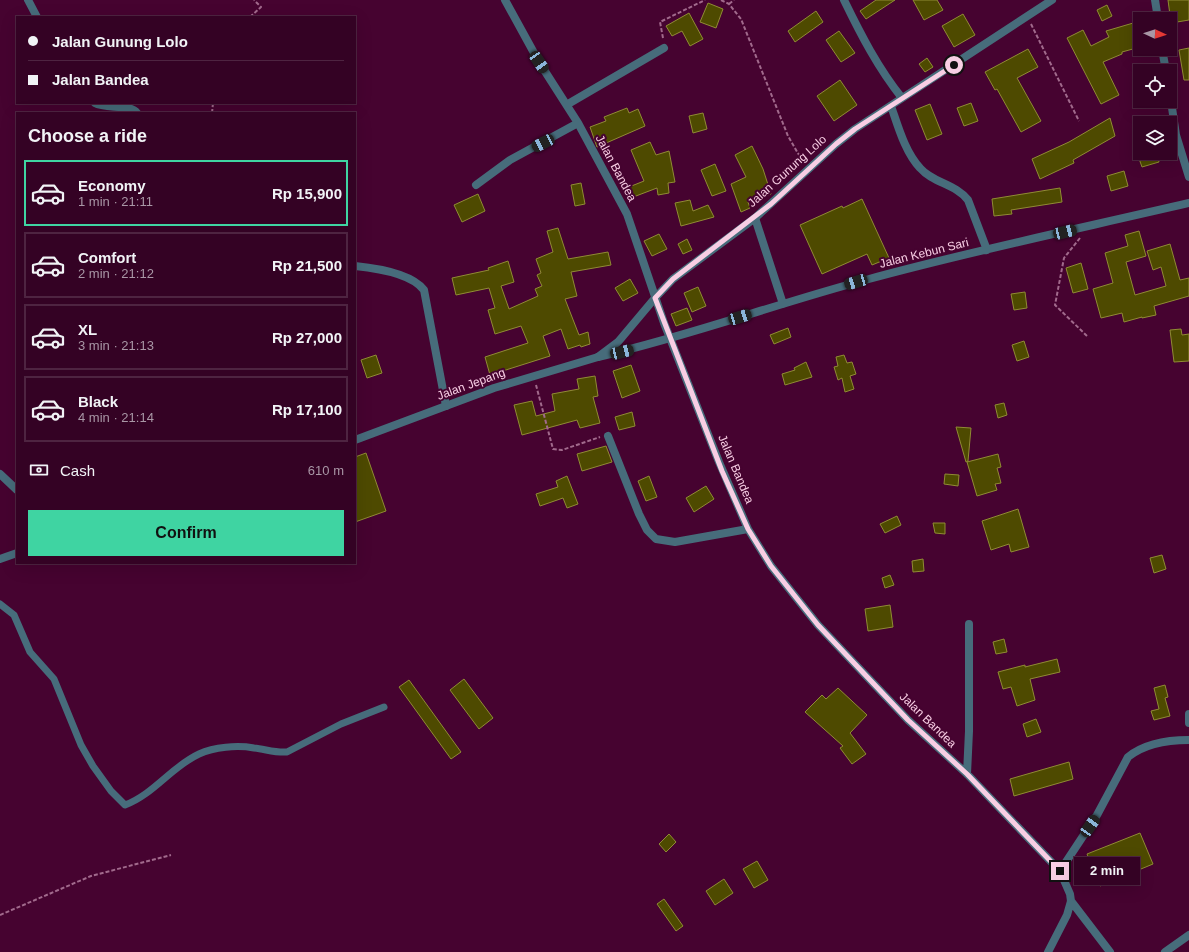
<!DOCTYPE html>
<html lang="en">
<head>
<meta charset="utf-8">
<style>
	body { margin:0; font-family:Arial,sans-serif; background:#3f1031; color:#f1f3f6; height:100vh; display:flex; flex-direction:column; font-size:15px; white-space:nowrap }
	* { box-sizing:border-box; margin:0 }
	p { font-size:13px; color:#a997a6 }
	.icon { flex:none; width:22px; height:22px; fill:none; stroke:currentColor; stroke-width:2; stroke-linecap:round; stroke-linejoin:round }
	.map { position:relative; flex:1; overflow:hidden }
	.drawer { position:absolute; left:16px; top:112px; width:340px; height:452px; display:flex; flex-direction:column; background:#340224; border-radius:0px; box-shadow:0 4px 16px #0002,0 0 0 1px #4e2441 }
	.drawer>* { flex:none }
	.top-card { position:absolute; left:16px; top:16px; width:340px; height:88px; border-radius:0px; box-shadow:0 4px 16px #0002,0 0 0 1px #4e2441; display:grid; align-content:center; height:88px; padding:0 12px; background:#340224 }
	.needle { width:26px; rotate:93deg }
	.fabs { position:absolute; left:1133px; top:12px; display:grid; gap:8px }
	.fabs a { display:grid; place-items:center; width:44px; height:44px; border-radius:0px; background:#340224; box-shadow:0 4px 16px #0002,0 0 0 1px #4e2441; font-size:20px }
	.end { position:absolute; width:18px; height:18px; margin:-9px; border:5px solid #f8cee4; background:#111; box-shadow:0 0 0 2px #111 }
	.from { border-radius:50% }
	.bubble { position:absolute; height:28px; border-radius:0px; background:#340224; box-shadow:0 4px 16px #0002,0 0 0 1px #4e2441; font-size:13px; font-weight:700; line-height:28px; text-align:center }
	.car { position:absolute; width:12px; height:24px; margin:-12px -6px; border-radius:5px; box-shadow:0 0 3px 1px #0007; background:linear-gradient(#222 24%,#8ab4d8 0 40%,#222 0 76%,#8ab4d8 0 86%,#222 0) }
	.top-card b { display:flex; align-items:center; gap:14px; height:38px; font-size:15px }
	.top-card b+b { border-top:1px solid #4e2441 }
	.top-card i { width:10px; height:10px; background:#f1f3f6 }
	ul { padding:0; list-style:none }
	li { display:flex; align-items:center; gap:12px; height:66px; margin:0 8px 6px; padding:0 4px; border:2px solid #4e2441; border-radius:0px }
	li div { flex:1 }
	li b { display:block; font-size:15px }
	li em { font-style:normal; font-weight:700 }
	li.current { border-color:#3fd4a2 }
	li>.icon { width:36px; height:36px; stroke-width:1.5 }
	h2 { padding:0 12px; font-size:18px; line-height:48px }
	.pay { display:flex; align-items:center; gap:10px; height:44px; padding:0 12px; font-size:15px }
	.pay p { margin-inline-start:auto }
	.cta { display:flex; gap:8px; margin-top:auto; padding:8px 12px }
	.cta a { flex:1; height:46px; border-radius:0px; background:#3fd4a2; color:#111; font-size:16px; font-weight:700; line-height:46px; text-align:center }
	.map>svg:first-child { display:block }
	.building { fill:#4e4a00; stroke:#908b34 }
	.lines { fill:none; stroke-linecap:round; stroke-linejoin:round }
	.path { stroke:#a16a8c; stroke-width:2; stroke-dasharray:4 2; stroke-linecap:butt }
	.service { stroke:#476c7b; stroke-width:7 }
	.minor { stroke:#476c7b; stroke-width:8 }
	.tertiary { stroke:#476c7b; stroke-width:8 }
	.route { stroke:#f8cee4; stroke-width:5 }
	.labels { text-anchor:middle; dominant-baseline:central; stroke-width:4; stroke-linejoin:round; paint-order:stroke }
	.street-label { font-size:12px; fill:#f8cee4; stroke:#460330 }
</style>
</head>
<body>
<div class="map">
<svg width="1189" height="952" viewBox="0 0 1189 952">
	<rect width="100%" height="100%" fill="#460330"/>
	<!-- building -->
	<path class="building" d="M876,0H895L866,19L860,11Z
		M913,0H937L943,10L924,20Z
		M1168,0H1189V20L1171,23Z
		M708,3L723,9L716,28L700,22Z
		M1107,5L1112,16L1102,21L1097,10Z
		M816,11L823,22L795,42L788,31Z
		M689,13L703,39L690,46L682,31L672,36L666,26Z
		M963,14L975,35L954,47L942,26Z
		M1140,21V47L1122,52V54L1103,62L1119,95L1101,104L1067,38L1083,30L1091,46L1109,37L1106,31Z
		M839,31L855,53L841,62L826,40Z
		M1189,48V80H1184L1179,50Z
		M1028,49L1038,67L1017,78L1041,121L1021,132L997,89L995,90L985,72Z
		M927,58L933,67L925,72L919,64Z
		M840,80L857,105L834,121L817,96Z
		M971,103L978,121L964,126L957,108Z
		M930,104L942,134L927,140L915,110Z
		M627,108L629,113L638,109L645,126L597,147L590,127L606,121L604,117Z
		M703,113L707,129L693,133L689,116Z
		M1110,118L1115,136L1073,160L1074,163L1040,179L1032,159L1069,142Z
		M650,142L656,155L669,151L675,182L668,183L669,193L658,195L657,188L628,199L624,189L644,181L631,150Z
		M752,146L763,169L771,194L748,202L750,208L741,212L731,184L746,177L735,155Z
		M1137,153H1157L1159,162L1142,167Z
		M715,164L726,191L712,196L701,170Z
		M1124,171L1128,186L1111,191L1107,176Z
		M581,183L585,204L575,206L571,185Z
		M1060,188L1062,202L1011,210L1012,214L994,216L992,199Z
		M478,194L485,211L462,222L454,205Z
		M862,199L889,258L872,265L867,254L822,274L800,225L842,206L843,208Z
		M690,200L693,211L708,205L714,217L681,226L675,203Z
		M558,228L568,259L608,252L611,265L571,272L577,296L565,299L579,335L588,332L590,344L581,347L580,345L568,349L561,329L543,336L550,356L490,375L485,357L528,343L521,326L495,334L488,310L495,308L489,288L456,295L452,278L489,270L488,268L508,261L514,282L501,286L509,309L538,296L535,289L542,286L537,275L541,273L536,259L553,252L547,231Z
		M1139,231L1146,256L1126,262L1135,295L1166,286L1161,267L1153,270L1147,251L1170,244L1180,280L1189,278V296L1154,306L1156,315L1142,318V317L1124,322L1122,313L1101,318L1093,289L1113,283L1105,253L1128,246L1125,235Z
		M659,234L667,249L652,256L644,241Z
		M687,239L692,250L683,254L678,244Z
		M1081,263L1088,289L1073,293L1066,268Z
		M630,279L638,293L623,301L615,288Z
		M698,287L706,306L692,312L684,293Z
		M1025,292L1027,308L1014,310L1011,294Z
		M687,308L692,320L676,326L671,314Z
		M788,328L791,337L774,344L770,335Z
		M1181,329L1182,335L1189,334V361L1174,362L1170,330Z
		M1024,341L1029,357L1017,361L1012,345Z
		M376,355L382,373L367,378L361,360Z
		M844,355L847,363L852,362L856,374L850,376L854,389L845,392L842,378L838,380L834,367L838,366L836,357Z
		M806,362L812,377L785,385L782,374L795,370L794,368Z
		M631,365L640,391L622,398L613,371Z
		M595,376L598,396L593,397L600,423L580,428L577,420L522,435L514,405L532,401L536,416L555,411L552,394L579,389L577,379Z
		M1004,403L1007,415L998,418L995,405Z
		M632,412L635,426L619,430L615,417Z
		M956,427L971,428L968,461L966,462Z
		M606,446L612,462L582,471L577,454Z
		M366,453L386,511L355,522V457Z
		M998,454L1001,467L997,468L1001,483L995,484L997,490L977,496L967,462Z
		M945,474L959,475L958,486L944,484Z
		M567,476L578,504L567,508L563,498L540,506L536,494L558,487L556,481Z
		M649,476L657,497L646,501L638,481Z
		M706,486L714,499L694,512L686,498Z
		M1018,509L1029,547L1011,552L1009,544L991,550L982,521Z
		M897,516L901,525L885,533L880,524Z
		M933,523H945V534L935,533Z
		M1162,555L1166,569L1154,573L1150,558Z
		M923,559L924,571L913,572L912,561Z
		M890,575L894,585L885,588L882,578Z
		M890,605L893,627L868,631L865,609Z
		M1004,639L1007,652L996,654L993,642Z
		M1057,659L1060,672L1030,679L1035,700L1017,706L1011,687L1003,689L998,672L1025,665V667Z
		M464,679L493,718L479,729L450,690Z
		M409,680L461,752L451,759L399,687Z
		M1165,685L1168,697L1165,698L1170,716L1154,720L1151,711L1159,709L1154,688Z
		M838,688L867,715L850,733L866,754L852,764L840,748L843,746L805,712L822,695L826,699Z
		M1036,719L1041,732L1027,737L1023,724Z
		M1069,762L1073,779L1014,796L1010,779Z
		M1140,833L1153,864L1100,886L1087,854Z
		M669,834L676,842L666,852L659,844Z
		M757,861L768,880L754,888L743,869Z
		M724,879L733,893L715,905L706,891Z
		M664,899L683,926L676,931L657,904Z"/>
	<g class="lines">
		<!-- path -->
		<path class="path" d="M721,0L729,4L741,19L788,136L803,162
			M729,4L734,0
			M250,17L261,7L254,0
			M1031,24L1079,121
			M663,38L660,22L705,0
			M212,113L213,103
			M1080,238L1064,258L1055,305L1087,336
			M536,385L553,449L562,450L600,437
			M0,915L91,876L171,855"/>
		<!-- service -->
		<path class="service" d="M0,604L14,615L30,652L54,679L81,745L93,766L111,791L125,805C154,794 171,767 199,754C214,747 237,745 254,748C265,749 275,753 287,752L341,724L384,707"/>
		<!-- minor -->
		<path class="minor" d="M28,0L37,17
			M505,0L539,62L578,123L627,214L664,323L719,462L748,529L771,566L818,625L908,720L967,774L1060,871L1070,894L1071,901L1067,915L1048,952
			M844,0C861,35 878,68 902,98
			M1155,0L1158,19
			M1162,49L1166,71
			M1170,94L1176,135L1189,177
			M95,103C105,109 131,104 137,113
			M568,104L664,48
			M891,106C898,126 905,152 920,168C933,183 956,184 968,200L987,250
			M476,185L510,160L578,123
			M755,218L783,304
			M355,266C375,268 411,273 424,290L446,406
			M598,357C690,336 778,303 869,279C975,250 1082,228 1189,203
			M608,436L639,514L647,530L656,539L675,542L748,529
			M0,474L17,490
			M1189,714V723
			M967,774L969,731V624
			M1060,871L1097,815L1128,757C1144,744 1169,740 1189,740
			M1071,901L1110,952
			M1165,952L1189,935"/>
		<!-- tertiary -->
		<path class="tertiary" d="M355,440L494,388L598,357L618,342L655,298L673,279L755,218L836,144L855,129L1052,0
			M0,559L17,553"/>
	</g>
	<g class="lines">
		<!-- route -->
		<path class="route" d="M954,65L855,129L836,144L771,204L673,279L655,298L722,471L748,529L771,566L818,625L908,720L967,774L1060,871"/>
	</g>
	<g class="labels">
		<!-- street labels -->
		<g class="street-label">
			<text transform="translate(616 168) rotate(62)">Jalan Bandea</text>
			<text transform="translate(787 171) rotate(-42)">Jalan Gunung Lolo</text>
			<text transform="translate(924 253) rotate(-14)">Jalan Kebun Sari</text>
			<text transform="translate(471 384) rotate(-20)">Jalan Jepang</text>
			<text transform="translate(736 469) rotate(67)">Jalan Bandea</text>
			<text transform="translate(928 720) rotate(44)">Jalan Bandea</text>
		</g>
	</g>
</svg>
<div class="fabs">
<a><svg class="needle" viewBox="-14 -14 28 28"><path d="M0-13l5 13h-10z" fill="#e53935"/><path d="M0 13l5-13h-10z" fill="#a997a6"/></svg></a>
<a><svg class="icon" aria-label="locate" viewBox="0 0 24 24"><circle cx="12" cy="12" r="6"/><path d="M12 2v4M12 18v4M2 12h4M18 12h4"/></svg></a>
<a><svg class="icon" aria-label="layers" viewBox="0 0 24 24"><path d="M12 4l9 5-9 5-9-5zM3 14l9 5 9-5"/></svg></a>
</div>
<i class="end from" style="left:954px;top:65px"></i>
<i class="end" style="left:1060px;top:871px"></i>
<div class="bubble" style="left:1074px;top:857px;width:66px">2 min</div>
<i class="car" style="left:539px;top:62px;rotate:146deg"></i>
<i class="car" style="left:543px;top:143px;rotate:243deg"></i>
<i class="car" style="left:1065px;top:232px;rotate:77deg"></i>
<i class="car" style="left:856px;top:282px;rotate:254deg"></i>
<i class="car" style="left:740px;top:317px;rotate:73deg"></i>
<i class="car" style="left:622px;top:352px;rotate:77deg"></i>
<i class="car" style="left:1090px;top:826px;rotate:35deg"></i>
<div class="top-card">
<b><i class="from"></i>Jalan Gunung Lolo</b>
<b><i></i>Jalan Bandea</b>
</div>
<section class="drawer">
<h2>Choose a ride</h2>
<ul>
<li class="current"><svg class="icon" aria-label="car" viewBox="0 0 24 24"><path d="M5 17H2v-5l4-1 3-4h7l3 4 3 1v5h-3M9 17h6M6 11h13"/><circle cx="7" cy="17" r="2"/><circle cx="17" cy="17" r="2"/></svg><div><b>Economy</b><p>1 min · 21:11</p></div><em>Rp 15,900</em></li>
<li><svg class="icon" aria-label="car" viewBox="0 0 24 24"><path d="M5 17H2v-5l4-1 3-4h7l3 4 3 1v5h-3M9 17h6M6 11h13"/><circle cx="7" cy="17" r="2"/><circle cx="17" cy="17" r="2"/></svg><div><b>Comfort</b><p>2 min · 21:12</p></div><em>Rp 21,500</em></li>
<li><svg class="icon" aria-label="car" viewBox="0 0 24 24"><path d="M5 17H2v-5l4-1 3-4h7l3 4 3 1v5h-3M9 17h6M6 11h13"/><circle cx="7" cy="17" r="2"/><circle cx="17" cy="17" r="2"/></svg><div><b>XL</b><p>3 min · 21:13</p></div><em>Rp 27,000</em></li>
<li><svg class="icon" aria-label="car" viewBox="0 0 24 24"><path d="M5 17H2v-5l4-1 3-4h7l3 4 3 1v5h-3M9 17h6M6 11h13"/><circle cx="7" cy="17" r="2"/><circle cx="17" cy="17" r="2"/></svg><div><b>Black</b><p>4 min · 21:14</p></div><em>Rp 17,100</em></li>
</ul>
<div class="pay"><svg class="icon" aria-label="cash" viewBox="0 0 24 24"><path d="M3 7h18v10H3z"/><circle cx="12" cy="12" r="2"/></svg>Cash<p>610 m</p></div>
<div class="cta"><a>Confirm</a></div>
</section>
</div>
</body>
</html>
